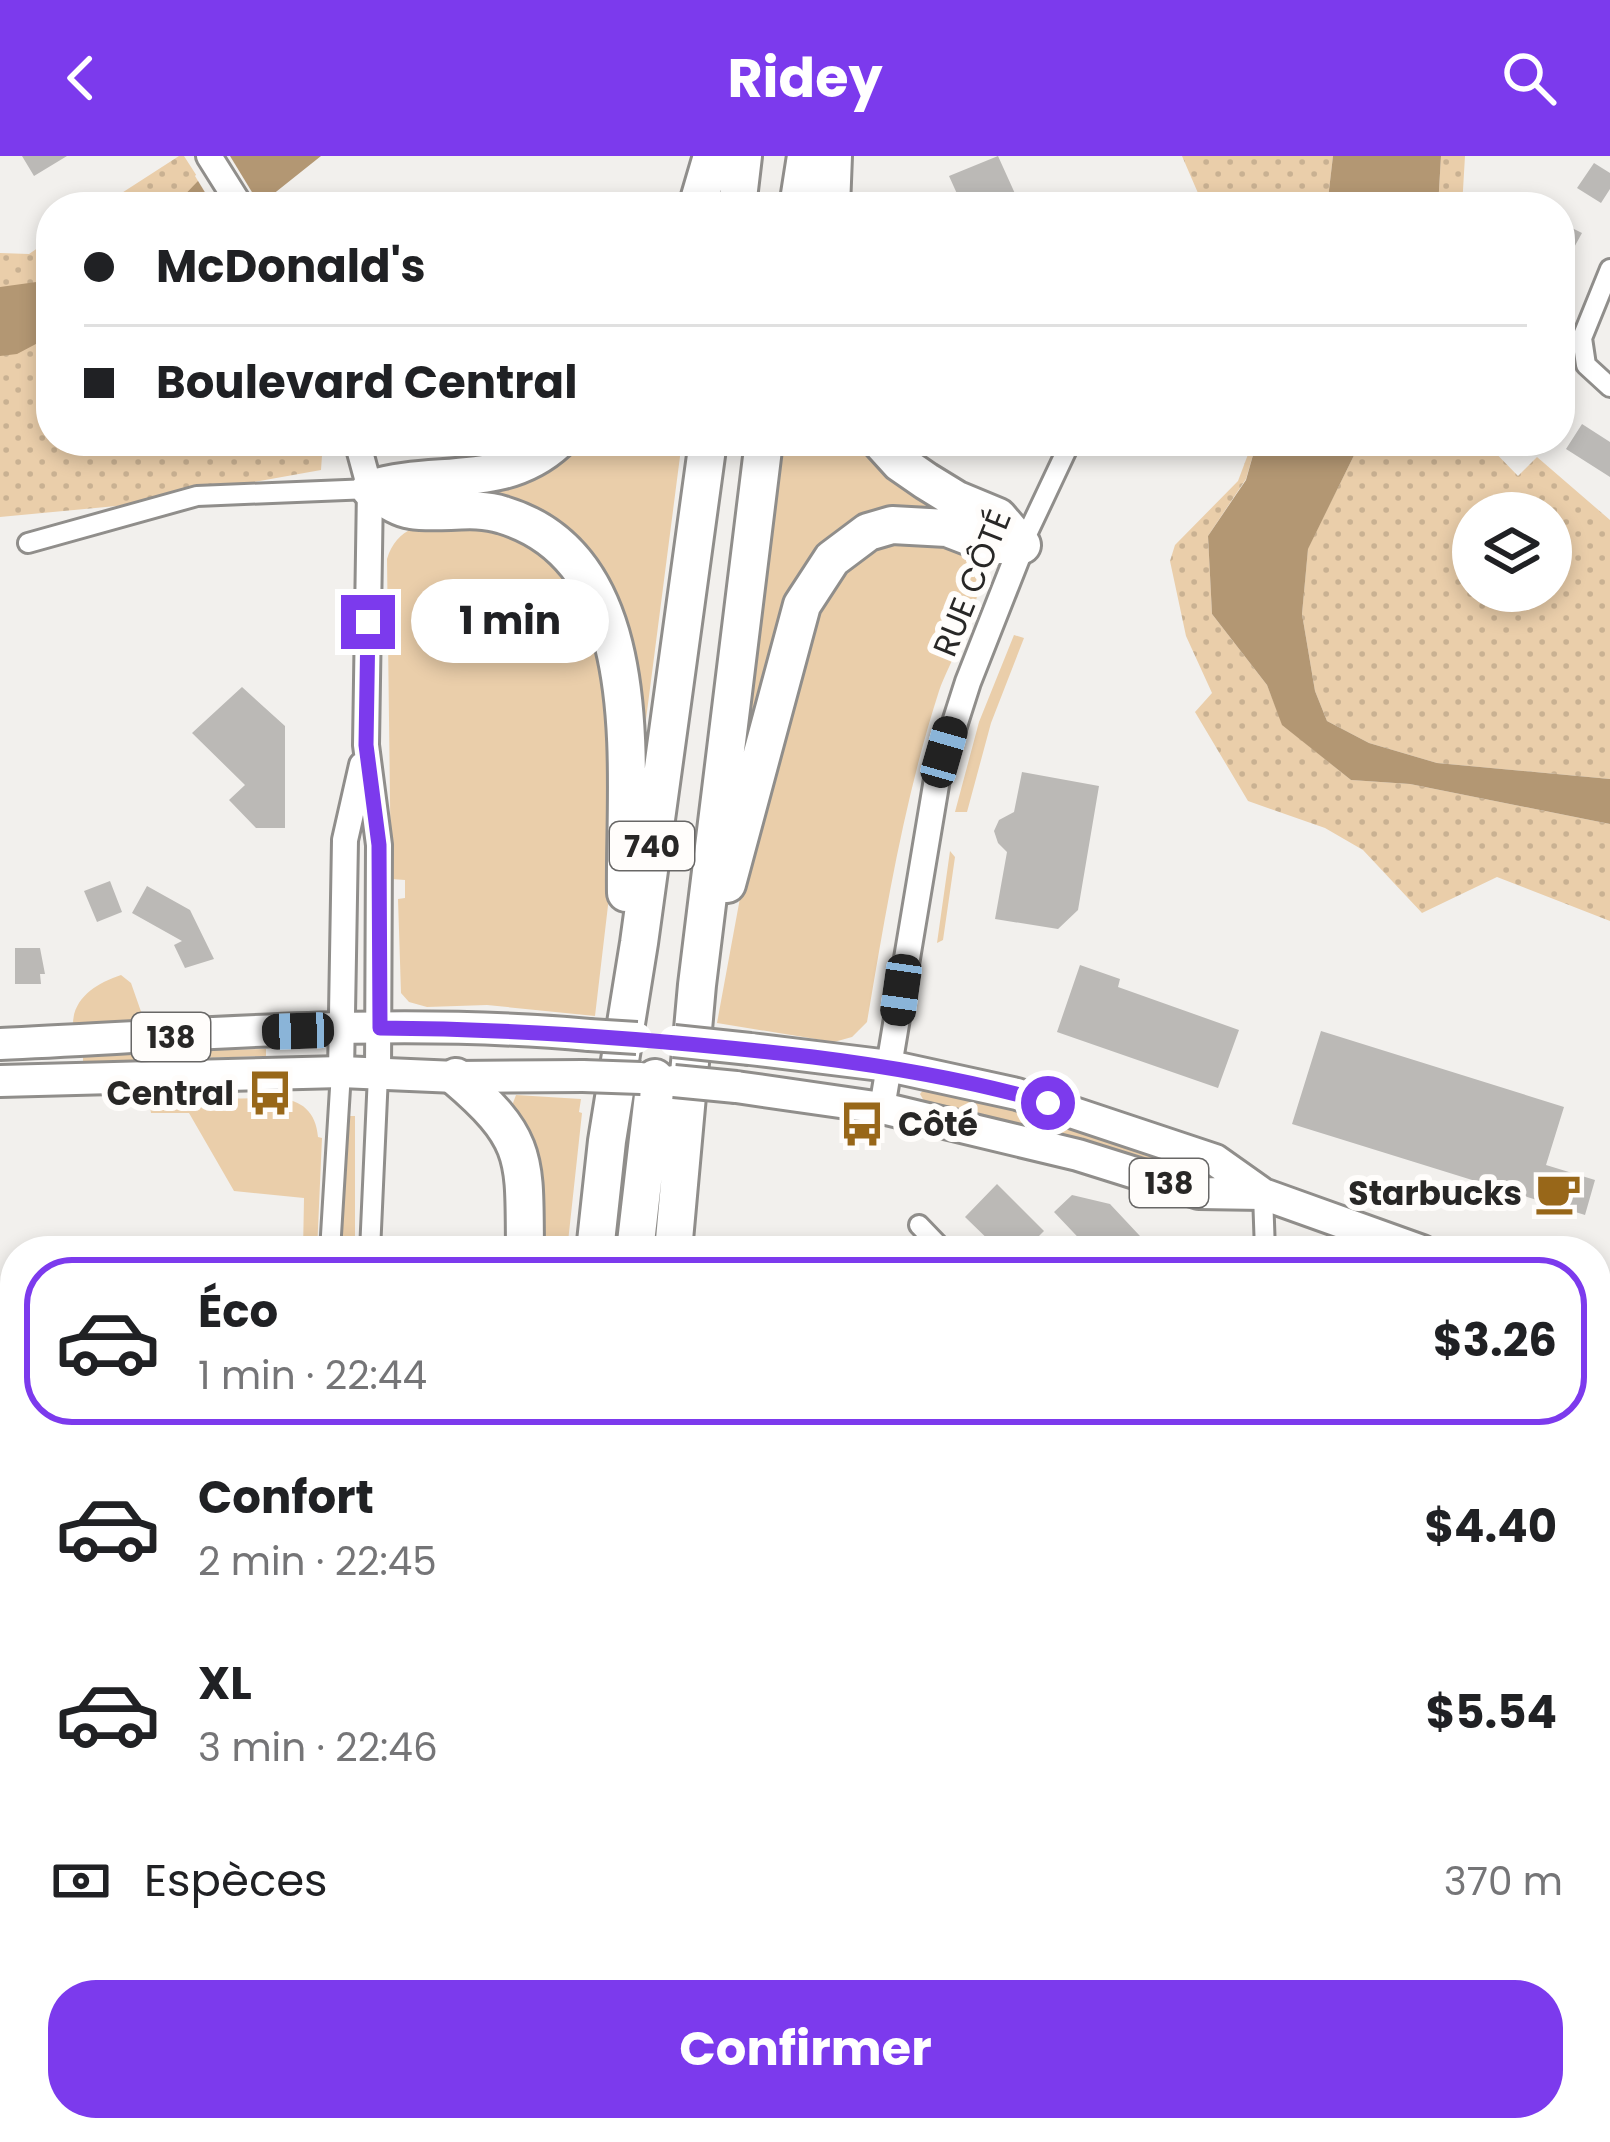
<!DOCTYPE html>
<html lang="fr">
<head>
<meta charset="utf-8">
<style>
	body { margin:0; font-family:Poppins,sans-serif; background:#f6f6f6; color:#202124; height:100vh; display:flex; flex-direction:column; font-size:45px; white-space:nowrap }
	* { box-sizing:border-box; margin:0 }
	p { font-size:39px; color:#757577 }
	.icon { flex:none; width:66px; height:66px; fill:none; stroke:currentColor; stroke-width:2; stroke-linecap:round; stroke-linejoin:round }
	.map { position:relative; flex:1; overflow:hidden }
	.sheet { position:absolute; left:0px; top:1080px; width:1611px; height:906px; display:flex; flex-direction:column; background:#fff; border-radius:48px 48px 0 0; box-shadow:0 6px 18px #0003 }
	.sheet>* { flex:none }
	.top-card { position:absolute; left:36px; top:36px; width:1539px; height:264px; border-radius:48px; box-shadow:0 6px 18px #0003; display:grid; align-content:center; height:264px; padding:0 48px; background:#fff }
	.controls { position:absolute; left:1452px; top:336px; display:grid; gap:24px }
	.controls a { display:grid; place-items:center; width:120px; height:120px; border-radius:50%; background:#fff; box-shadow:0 6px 18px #0003; font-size:60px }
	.end { position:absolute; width:54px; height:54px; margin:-27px; border:15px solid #7c3aed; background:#fff; box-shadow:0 0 0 6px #fff }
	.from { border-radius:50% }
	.bubble { position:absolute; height:84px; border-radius:42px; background:#fff; box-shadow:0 6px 18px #0003; font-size:39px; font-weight:700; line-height:84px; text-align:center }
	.car { position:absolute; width:36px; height:72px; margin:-36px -18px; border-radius:15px; box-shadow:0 0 9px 3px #0007; background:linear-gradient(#222 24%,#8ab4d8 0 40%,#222 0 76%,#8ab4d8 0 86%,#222 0) }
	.top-card b { display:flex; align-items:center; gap:42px; height:114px; font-size:45px }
	.top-card b+b { border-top:3px solid #e0e0e0 }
	.top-card i { width:30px; height:30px; background:#202124 }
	ul { padding:21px 0 0; list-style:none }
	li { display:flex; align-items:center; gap:36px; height:168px; margin:0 24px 18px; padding:0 24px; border:6px solid transparent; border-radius:48px }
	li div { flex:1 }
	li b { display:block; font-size:45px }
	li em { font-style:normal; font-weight:700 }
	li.on { border-color:#7c3aed }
	li>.icon { width:108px; height:108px; stroke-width:1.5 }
	.pay { display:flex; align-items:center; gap:30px; height:132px; padding:0 48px; font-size:45px }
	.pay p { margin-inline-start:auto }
	.action { display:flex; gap:24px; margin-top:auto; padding:24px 48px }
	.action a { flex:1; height:138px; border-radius:48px; background:#7c3aed; color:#fff; font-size:48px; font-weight:700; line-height:138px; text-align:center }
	header { display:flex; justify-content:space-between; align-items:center; height:156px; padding:0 48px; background:#7c3aed; color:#fff; font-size:54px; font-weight:700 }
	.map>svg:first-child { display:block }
	.green { fill:#eaceaa }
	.park { fill:url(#park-dots); fill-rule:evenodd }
	.water { fill:#b39773 }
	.pier { fill:#f2f0ed }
	.building { fill:#bbb9b6 }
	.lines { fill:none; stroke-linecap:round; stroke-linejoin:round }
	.minor-casing { stroke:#908e8b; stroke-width:24 }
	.tertiary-casing { stroke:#908e8b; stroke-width:30 }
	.primary-casing { stroke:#908e8b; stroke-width:36 }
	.motorway-casing { stroke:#908e8b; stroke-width:42 }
	.minor { stroke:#fff; stroke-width:18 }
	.tertiary { stroke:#fff; stroke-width:24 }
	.primary { stroke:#fff; stroke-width:30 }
	.motorway { stroke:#fff; stroke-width:36 }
	.rail { stroke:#6c6b69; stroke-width:6; stroke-dasharray:21 21; stroke-linecap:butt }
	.primary-bridge-casing { stroke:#908e8b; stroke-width:36; stroke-linecap:butt }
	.primary-bridge { stroke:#fff; stroke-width:30 }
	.route { stroke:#7c3aed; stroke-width:15 }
	.labels { text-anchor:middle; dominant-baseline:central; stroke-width:12; stroke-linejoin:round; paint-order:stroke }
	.shield { fill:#fffdfb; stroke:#686766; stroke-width:3 }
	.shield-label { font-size:30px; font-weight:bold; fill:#282726 }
	.street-label { font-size:33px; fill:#282726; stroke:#fffdfb }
	.poi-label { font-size:33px; font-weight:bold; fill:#282726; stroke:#fffdfb; text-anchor:end }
</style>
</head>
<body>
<header><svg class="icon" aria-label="back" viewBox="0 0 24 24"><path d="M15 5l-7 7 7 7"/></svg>Ridey<svg class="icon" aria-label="search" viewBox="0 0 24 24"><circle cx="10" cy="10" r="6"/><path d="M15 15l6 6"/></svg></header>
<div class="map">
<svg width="1610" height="1986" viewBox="0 0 1610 1986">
	<defs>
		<pattern id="park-dots" width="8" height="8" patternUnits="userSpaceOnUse" patternTransform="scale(3)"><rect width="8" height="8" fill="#eaceaa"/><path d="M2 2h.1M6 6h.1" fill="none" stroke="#c9b192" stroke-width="1.8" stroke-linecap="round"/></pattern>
	</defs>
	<rect width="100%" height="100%" fill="#f2f0ed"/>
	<!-- green -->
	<path class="green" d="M576,285H682L645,571L633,570L603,436L473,335L553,304Z
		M785,285H866L948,350L943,361L839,382L755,578H744Z
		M488,367L559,406L599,480L617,673L595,860L487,849L427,851L409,846L401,837L398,743L405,742V724L391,723L387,403C401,357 449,368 488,367Z
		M885,384C913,385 964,376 976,407C990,441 951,500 939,535C904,644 886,754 867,866L852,881L834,886L717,867L747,704L802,482L833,412Z
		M1014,479L1024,482L991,567L967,656H955L979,566Z
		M950,695L955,701L943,784L937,787Z
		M121,819L131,827L145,867L73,870C72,842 97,827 121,819Z
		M266,893V900L83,906V897Z
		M924,933C1015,947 1100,979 1186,1011L1185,1017L924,945L920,938Z
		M516,939L581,943L579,956L582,957L567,1095H535L510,955Z
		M278,942C302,944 316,956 318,981L322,982L317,1095H303L304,1042L234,1035L189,957H151L149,944Z
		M347,960H355V1095H340Z"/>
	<!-- park -->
	<path class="park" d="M179,0H184L202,28L181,51H100Z
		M1182,0H1333L1327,51H1204Z
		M1441,0H1465L1462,51H1438Z
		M51,83V128L0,135V97L29,98Z
		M51,170V285H323L321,314L127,349L0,361V191Z
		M1253,285H1257L1246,323L1208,380L1212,458L1267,529L1283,569L1351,624L1410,628L1610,668V765L1497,721L1422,757L1363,694L1325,672L1248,645L1195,556L1212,537L1186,480L1170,405L1175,389L1238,325Z
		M1361,285H1484L1518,320L1537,301L1610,364V623L1437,607L1369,587L1327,565L1315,535L1302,458L1308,392ZM1473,357H1551V435H1473Z
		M0,1442L15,1450V1668L0,1654Z"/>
	<!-- water -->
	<path class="water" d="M222,0H321L257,51H173Z
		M1333,0H1441L1438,51H1327Z
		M51,124V180L17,198L0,200V131Z
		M1257,285H1361L1308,393L1302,458L1315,535L1327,565L1369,587L1437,607L1610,623V668L1410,628L1351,624L1282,569L1267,529L1212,458L1208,380L1246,324Z"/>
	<!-- pier -->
	<path class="pier" d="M213,0H230L261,51H214L195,20Z"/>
	<!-- building -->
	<path class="building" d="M22,0H67L34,20Z
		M998,0L1021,51H963L949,20Z
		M1594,7L1610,17V33L1601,47L1577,32Z
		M1560,66L1582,77L1560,117Z
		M1582,268L1610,286V321L1566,293Z
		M242,531L285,570V672H256L229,644L245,629L192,577Z
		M1022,616L1099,630L1078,754L1058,773L995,763L1007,696L998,687L994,675L999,664L1014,656Z
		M110,725L122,756L97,766L84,735Z
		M147,730L190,754L214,803L185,812L174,789L182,785L132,757Z
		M15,792H40L45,818H40L41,828H15Z
		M1080,809L1120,823L1118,831L1239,874L1218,932L1057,876Z
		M1321,875L1564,951L1546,1009L1595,1024L1585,1059L1292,968Z
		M997,1028L1044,1075L1024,1095H1000L965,1061Z
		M1072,1039L1110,1048L1154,1095H1091L1054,1056Z
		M418,1080L469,1082L468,1095H418Z
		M15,1957V1971H151L166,1986H0V1971Z"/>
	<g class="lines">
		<!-- minor casing -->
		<g class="minor-casing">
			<path id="minor" d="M1610,113L1582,182L1586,209L1610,231
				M28,387L197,340L370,333
				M1022,389L1071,285
				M1263,1038L1265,1095
				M919,1069L944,1095
				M330,1095L341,916
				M370,1095L378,919
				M1596,1425L1610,1412
				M1596,1483L1610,1497
				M0,1672L15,1688
				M257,1971L271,1986
				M596,1971L611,1986
				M649,1971L664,1986"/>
		</g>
		<!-- tertiary casing -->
		<g class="tertiary-casing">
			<path id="tertiary" d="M209,0L241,51
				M357,285L370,333L366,589L379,689L378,919
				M341,916L345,684L362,609
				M882,952L937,623L968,526L1022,389"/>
		</g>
		<!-- primary casing -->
		<g class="primary-casing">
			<path id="primary" d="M0,888C195,879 393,861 589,879
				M750,893L889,910L1017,938L1215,1004L1263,1038L1422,1095
				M0,925L341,916L456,921L583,920
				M736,931L882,952L1078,999L1199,1037L1263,1038
				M1596,1149L1610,1152"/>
		</g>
		<!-- motorway casing -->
		<g class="motorway-casing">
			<path id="motorway" d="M697,51L712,0
				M737,51L743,0
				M798,51L806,0
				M831,51L833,0
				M880,285L900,307L926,325L957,344L998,361L1022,389
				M370,333C382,340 397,352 411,354C441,359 473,349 503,359C653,404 624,618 626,737
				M370,333C433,313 503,335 557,285
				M727,728L802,449L832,403L868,376L892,369L947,372L991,389H1022
				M456,921C530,984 524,1003 525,1095
				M595,1095L607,985L639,787L708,285
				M635,1095L655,922
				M673,1095L697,829L764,285
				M869,1971L881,1986
				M940,1971L955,1986
				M984,1971L998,1986"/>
		</g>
		<!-- minor -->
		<use href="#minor" class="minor"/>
		<!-- tertiary -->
		<use href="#tertiary" class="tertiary"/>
		<!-- primary -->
		<use href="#primary" class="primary"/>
		<!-- motorway -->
		<use href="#motorway" class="motorway"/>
		<!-- rail -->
		<path class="rail" d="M1467,1971L1486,1986"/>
		<!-- primary-bridge casing -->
		<g class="primary-bridge-casing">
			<path id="primary-bridge" d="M589,879L637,882
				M674,885L750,893
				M583,920L641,922
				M674,925L736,931"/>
		</g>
		<!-- primary-bridge -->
		<use href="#primary-bridge" class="primary-bridge"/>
	</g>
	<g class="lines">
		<!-- route -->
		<path class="route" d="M368,466L366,589L379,689L380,872C526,873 668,884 813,901C892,911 971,924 1048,947"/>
	</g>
	<!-- icons -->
	<defs>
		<g id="bus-bare" transform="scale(3.6)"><path d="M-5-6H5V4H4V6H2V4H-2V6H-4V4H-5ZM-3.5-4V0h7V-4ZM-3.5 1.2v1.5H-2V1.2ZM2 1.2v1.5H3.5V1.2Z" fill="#986719" stroke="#fffdfb" stroke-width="2.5" paint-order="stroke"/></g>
		<g id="cafe-bare" transform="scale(3.6)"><path d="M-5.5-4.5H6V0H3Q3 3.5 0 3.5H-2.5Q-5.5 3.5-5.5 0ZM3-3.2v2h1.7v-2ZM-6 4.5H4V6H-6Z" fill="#986719" stroke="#fffdfb" stroke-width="2.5" paint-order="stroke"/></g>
	</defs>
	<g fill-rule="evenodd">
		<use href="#bus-bare" x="270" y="937"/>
		<use href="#bus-bare" x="862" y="968"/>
		<use href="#cafe-bare" x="1558" y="1037"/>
	</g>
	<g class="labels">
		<!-- shield labels -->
		<g class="shield">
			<rect x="610" y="666" width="84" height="48" rx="9"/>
			<rect x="132" y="857" width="78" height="48" rx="9"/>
			<rect x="1130" y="1003" width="78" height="48" rx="9"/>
		</g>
		<g class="shield-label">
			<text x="652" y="690">740</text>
			<text x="171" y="881">138</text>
			<text x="1169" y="1027">138</text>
		</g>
		<!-- street labels -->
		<g class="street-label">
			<text transform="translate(972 427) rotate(-68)">RUE CÔTÉ</text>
		</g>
		<!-- poi labels -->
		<g class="poi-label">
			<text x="234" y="937">Central</text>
			<text x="898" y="968" text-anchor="start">Côté</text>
			<text x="1522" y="1037">Starbucks</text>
		</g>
	</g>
</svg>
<div class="controls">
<a><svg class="icon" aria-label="layers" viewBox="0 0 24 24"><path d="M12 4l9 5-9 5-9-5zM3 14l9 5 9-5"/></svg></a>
</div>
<i class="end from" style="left:1048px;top:947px"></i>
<i class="end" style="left:368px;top:466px"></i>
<div class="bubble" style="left:411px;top:423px;width:198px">1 min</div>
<i class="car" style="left:944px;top:596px;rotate:16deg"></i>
<i class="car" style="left:901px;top:834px;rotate:188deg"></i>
<i class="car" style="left:298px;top:875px;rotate:268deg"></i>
<div class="top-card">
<b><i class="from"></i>McDonald's</b>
<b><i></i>Boulevard Central</b>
</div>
<section class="sheet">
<ul>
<li class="on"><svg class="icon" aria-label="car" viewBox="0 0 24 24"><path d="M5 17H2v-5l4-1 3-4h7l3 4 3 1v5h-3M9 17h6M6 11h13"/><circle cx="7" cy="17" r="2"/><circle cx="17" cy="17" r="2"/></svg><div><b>Éco</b><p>1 min · 22:44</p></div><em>$3.26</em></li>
<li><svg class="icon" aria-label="car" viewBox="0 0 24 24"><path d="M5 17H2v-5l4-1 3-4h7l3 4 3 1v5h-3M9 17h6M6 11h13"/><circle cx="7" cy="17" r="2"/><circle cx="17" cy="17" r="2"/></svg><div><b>Confort</b><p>2 min · 22:45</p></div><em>$4.40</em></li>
<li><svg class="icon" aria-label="car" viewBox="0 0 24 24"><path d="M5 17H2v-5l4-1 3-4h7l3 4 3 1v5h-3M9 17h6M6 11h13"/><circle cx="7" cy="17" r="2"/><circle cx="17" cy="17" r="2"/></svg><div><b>XL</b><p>3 min · 22:46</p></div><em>$5.54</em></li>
</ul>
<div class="pay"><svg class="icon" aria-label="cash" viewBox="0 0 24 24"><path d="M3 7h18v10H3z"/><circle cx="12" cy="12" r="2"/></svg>Espèces<p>370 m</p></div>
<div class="action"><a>Confirmer</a></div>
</section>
</div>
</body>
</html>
